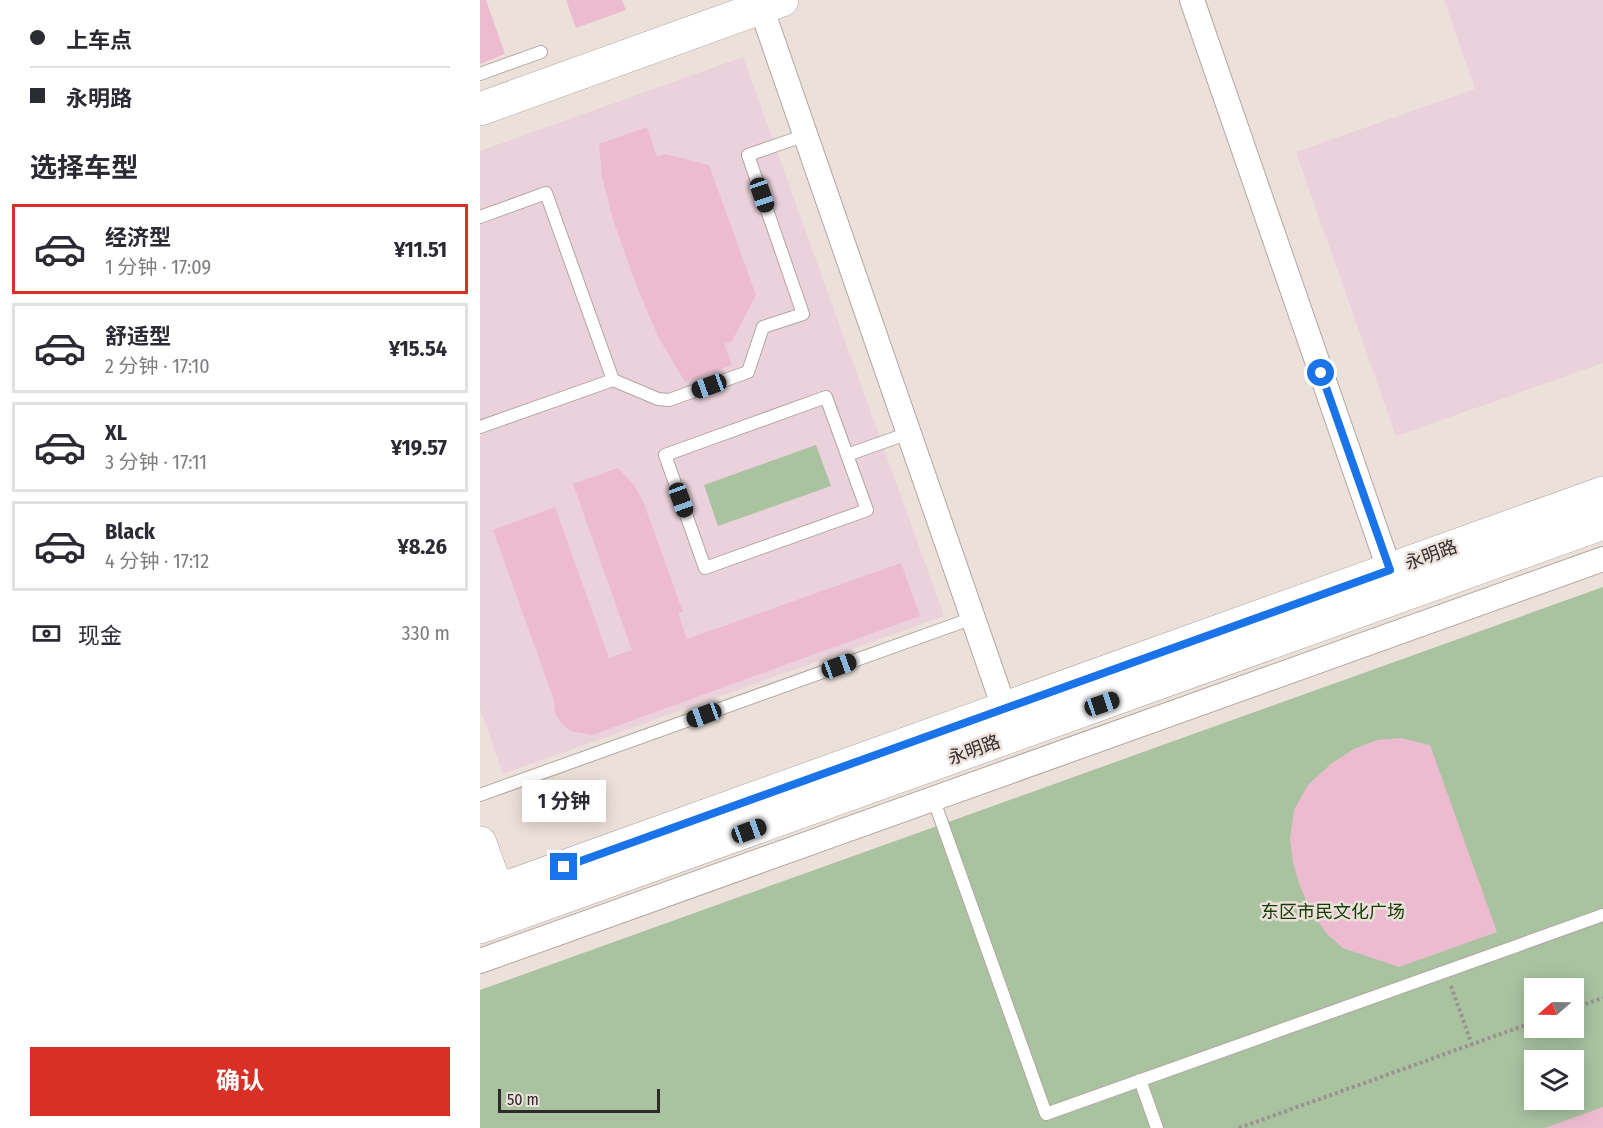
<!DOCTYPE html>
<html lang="zh">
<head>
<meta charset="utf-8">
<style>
	body { margin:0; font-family:"Fira Sans Condensed","Noto Sans SC",sans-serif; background:#f2f2f3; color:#2b2b33; height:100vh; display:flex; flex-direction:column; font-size:22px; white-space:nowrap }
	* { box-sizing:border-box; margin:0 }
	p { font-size:20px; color:#7c7c81 }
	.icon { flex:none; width:33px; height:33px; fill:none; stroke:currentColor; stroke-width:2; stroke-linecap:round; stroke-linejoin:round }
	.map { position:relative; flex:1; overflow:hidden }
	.side { display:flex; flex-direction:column; background:#fff; width:480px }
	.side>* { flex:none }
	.banner { display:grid; align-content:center; height:132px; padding:0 30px; background:#fff }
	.needle { width:39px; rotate:250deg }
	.fabs { position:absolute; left:1044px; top:978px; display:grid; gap:12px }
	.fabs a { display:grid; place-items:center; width:60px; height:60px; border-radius:0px; background:#fff; box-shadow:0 3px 15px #0003; font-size:30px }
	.scale { position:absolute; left:18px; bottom:15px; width:162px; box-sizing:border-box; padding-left:6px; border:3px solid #2f2b29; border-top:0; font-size:16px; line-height:21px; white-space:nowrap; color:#2f2b29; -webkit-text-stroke:4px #ece0da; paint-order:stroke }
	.end { position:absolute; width:27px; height:27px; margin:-14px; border:8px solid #1a73e8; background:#fff; box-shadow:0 0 0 3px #fff }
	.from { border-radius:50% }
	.bubble { position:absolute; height:42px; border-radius:0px; background:#fff; box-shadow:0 3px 15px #0003; font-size:20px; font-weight:700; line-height:42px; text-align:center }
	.car { position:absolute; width:18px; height:36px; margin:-18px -9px; border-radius:8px; box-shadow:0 0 4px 2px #0007; background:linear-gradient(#222 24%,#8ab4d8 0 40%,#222 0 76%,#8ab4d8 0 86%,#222 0) }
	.banner b { display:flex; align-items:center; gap:21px; height:57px; font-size:22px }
	.banner b+b { border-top:2px solid #e1e1e2 }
	.banner i { width:15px; height:15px; background:#2b2b33 }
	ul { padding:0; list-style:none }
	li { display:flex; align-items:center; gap:18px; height:90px; margin:0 12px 9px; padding:0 18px; border:3px solid #e1e1e2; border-radius:0px }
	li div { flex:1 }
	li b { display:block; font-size:22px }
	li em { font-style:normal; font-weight:700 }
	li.on { border-color:#d93025 }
	li>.icon { width:54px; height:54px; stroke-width:1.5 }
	h2 { padding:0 30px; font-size:27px; line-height:72px }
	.pay { display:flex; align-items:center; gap:15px; height:66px; padding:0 30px; font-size:22px }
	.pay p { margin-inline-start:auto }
	.button { display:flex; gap:12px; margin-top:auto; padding:12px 30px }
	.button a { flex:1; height:69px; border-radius:0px; background:#d93025; color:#fff; font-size:24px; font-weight:700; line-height:69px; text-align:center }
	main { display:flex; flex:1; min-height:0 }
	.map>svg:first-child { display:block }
	.commercial { fill:#ead1db }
	.green { fill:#a9c3a1; fill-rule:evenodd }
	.building { fill:#edbbcf }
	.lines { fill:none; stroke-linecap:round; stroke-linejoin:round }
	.lane-casing { stroke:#b1a6a0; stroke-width:14 }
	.street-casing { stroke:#b1a6a0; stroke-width:26 }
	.secondary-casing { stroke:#b1a6a0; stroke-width:34 }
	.path { stroke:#9b928e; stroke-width:4; stroke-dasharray:3 3; stroke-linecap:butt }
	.lane { stroke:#fff; stroke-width:12 }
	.street { stroke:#fff; stroke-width:24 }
	.secondary { stroke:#fff; stroke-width:33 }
	.route { stroke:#1a73e8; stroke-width:8 }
	.labels { text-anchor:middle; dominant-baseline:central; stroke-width:5; stroke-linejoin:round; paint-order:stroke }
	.street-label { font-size:18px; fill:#2f2b29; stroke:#ece0da }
	.park-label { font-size:18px; fill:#143b04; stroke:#ece0da }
</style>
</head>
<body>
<main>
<section class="side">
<div class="banner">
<b><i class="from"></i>上车点</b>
<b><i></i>永明路</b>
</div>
<h2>选择车型</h2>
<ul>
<li class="on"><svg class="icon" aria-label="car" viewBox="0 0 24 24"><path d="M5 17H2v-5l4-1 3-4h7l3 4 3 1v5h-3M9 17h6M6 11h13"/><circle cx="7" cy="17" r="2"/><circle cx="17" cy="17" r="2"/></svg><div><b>经济型</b><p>1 分钟 · 17:09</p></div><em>¥11.51</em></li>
<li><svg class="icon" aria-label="car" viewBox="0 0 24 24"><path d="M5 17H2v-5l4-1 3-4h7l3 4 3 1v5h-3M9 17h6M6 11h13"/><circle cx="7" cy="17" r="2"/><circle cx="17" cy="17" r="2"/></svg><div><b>舒适型</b><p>2 分钟 · 17:10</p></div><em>¥15.54</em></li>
<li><svg class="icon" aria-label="car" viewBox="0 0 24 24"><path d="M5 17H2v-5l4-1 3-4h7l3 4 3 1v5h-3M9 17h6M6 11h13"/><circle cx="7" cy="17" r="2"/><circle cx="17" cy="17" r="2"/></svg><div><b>XL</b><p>3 分钟 · 17:11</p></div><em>¥19.57</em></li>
<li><svg class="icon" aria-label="car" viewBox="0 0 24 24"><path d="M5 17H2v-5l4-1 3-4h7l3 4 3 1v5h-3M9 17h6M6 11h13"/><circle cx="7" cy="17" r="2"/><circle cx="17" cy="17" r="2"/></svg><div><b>Black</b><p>4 分钟 · 17:12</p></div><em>¥8.26</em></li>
</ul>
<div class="pay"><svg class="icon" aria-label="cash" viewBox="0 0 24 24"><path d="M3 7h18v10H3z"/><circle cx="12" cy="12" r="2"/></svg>现金<p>330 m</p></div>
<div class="button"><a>确认</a></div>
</section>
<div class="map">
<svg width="1123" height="1128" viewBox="0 0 1123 1128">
	<rect width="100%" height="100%" fill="#ece0da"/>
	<!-- commercial -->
	<path class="commercial" d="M964,0H1123V363L916,436L816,152L995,89Z
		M263,57L464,616L23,774L0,708V151Z"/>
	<!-- green -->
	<path class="green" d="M336,445L351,486L238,526L224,485Z
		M1123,587V1128H0V990ZM1054,988H1094V1028H1054ZM1054,1060H1094V1100H1054Z"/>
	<!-- building -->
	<path class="building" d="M0,0H6L25,54L0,64Z
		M86,0H142L146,10L96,28Z
		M167,127L177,157L185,154L229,165L276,295L252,341L244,344L252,365L205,382L179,338L157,287L133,220L122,177L119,144Z
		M138,468L154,485L163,501L203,612L198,613L207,639L421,563L440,616L112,735L90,731L81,723L75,713L74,700L13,530L75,507L129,658L152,650L93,484Z
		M921,738L950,745L1017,932L919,967L863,948L847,934L833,914L821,889L813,863L810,839L814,810L828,785L852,763L874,749L897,740Z
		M1123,1107V1128H1065Z"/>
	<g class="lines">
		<!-- lane casing -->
		<g class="lane-casing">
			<path id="lane" d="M0,74L61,52
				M0,217L66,193L133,380L0,427
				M133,380L178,399L189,400L268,372L283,327L323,314L268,155L326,135
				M346,397L387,510L225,568L185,455Z
				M367,455L429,433
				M0,795L493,618
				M453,798L566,1114L1123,915
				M660,1080L677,1128"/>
		</g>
		<!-- street casing -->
		<g class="street-casing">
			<path id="street" d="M712,0L914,583
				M281,7L529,722
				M0,961L1123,559"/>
		</g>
		<!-- secondary casing -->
		<g class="secondary-casing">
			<path id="secondary" d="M0,109L302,0
				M0,843L24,910
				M0,897L1123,493
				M0,927L1123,523"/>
		</g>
		<!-- path -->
		<path class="path" d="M971,986L992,1045
			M1094,1008L1123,998
			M759,1128L1054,1022"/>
		<!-- lane -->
		<use href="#lane" class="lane"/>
		<!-- street -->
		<use href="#street" class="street"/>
		<!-- secondary -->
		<use href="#secondary" class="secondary"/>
	</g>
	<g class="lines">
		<!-- route -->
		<path class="route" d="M84,867L910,570L841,373"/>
	</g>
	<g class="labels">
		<!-- street labels -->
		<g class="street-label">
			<text transform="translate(951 555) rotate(-20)">永明路</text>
			<text transform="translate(494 750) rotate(-20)">永明路</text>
		</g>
		<!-- park labels -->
		<g class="park-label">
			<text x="853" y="912">东区市民文化广场</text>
		</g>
	</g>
</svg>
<div class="fabs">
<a><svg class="needle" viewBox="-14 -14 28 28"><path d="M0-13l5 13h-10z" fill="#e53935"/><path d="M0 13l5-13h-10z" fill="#7c7c81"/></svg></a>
<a><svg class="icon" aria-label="layers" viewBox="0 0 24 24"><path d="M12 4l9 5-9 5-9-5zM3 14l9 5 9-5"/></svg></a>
</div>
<div class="scale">50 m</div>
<i class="end from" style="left:841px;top:373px"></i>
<i class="end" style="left:84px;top:867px"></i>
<div class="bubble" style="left:42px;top:780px;width:84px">1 分钟</div>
<i class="car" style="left:282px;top:195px;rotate:161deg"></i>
<i class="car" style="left:229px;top:386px;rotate:250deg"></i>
<i class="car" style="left:201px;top:500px;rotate:160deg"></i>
<i class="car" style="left:359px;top:666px;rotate:70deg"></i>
<i class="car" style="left:622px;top:704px;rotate:71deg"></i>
<i class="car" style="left:224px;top:715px;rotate:250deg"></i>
<i class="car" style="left:269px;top:831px;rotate:70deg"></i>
</div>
</main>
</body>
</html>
